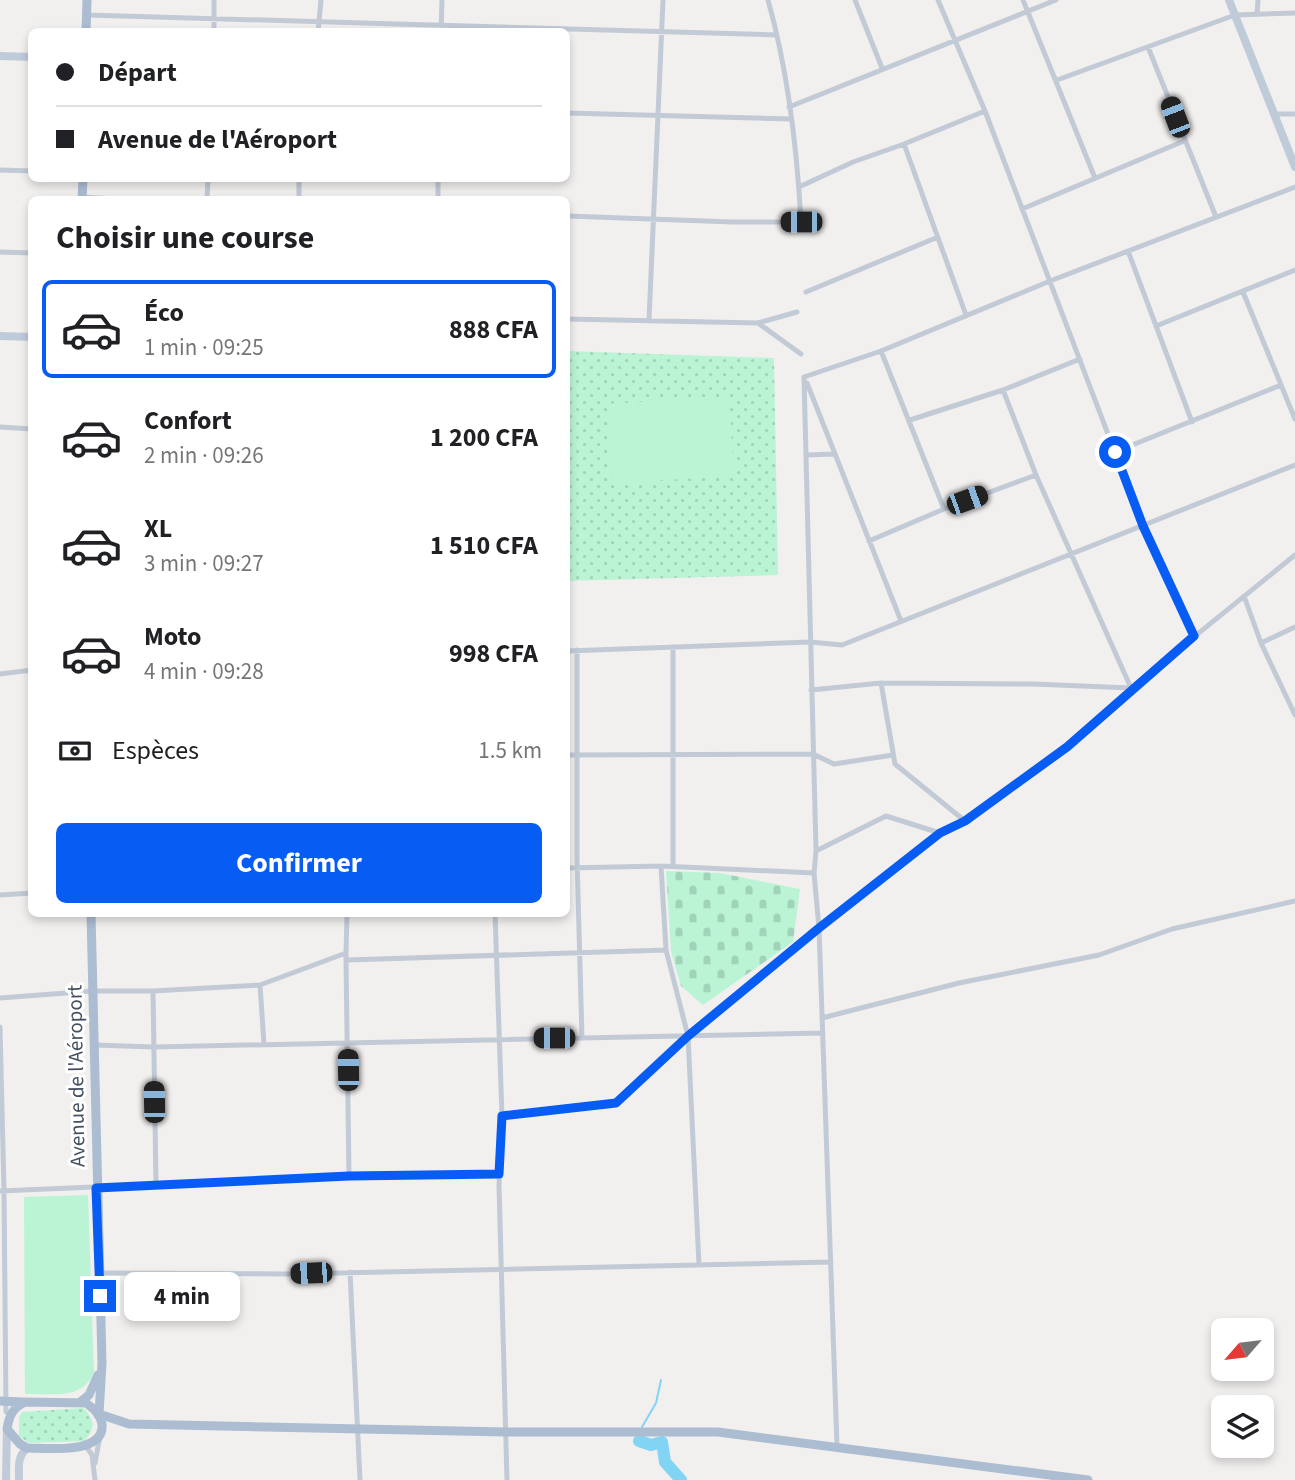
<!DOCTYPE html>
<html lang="fr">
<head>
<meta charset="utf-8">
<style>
	body { margin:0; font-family:"Source Sans 3",sans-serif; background:#f2f2f2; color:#202124; height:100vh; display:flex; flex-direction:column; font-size:26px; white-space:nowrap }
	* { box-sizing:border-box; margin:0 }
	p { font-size:23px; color:#757577 }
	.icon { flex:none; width:38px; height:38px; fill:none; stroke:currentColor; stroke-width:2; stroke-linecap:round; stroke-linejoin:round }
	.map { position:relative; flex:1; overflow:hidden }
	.sheet { position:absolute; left:28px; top:196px; width:542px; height:721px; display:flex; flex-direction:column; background:#fff; border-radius:10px; box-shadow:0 4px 10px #0003 }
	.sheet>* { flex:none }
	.top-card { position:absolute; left:28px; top:28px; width:542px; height:154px; border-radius:10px; box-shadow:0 4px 10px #0003; display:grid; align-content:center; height:154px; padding:0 28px; background:#fff }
	.needle { width:46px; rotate:242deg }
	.controls { position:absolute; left:1211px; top:1318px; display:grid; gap:14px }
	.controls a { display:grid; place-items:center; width:63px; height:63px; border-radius:10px; background:#fff; box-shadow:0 4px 10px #0003; font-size:35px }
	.end { position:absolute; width:32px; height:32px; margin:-16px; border:9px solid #075cf4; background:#fff; box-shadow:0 0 0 4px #fff }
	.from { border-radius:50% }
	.bubble { position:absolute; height:49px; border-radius:10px; background:#fff; box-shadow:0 4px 10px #0003; font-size:23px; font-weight:700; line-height:49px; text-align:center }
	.car { position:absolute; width:21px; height:42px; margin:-21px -10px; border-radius:9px; box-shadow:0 0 5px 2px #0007; background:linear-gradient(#222 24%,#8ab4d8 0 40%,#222 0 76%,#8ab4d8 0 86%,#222 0) }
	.top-card b { display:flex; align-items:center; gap:24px; height:66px; font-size:26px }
	.top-card b+b { border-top:2px solid #e0e0e0 }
	.top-card i { width:18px; height:18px; background:#202124 }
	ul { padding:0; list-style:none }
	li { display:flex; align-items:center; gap:21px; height:98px; margin:0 14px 10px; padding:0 14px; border:4px solid transparent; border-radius:10px }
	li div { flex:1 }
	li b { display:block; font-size:26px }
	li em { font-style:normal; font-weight:700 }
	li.current { border-color:#075cf4 }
	li>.icon { width:63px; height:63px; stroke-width:1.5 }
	h2 { padding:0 28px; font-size:32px; line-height:84px }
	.pay { display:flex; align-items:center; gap:18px; height:77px; padding:0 28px; font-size:26px }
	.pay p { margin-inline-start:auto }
	.button { display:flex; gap:14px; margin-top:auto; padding:14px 28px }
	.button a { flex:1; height:80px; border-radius:10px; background:#075cf4; color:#fff; font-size:28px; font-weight:700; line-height:80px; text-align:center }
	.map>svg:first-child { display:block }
	.cemetery { fill:url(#cemetery-stones) }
	.park { fill:url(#park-dots) }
	.pitch { fill:#baf4d5 }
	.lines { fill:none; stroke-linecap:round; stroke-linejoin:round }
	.stream { stroke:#82d4f5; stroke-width:2 }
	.river { stroke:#82d4f5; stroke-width:12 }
	.street { stroke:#c2cad6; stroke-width:5 }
	.secondary { stroke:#c0cbda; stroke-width:8 }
	.primary { stroke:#acbcd1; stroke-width:9 }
	.route { stroke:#075cf4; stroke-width:9 }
	.labels { text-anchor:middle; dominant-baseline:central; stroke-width:6; stroke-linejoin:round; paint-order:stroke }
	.street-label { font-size:21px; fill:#45515f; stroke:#fff }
</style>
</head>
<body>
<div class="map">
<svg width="1295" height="1480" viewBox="0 0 1295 1480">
	<defs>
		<pattern id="cemetery-stones" width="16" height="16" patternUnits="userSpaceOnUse" patternTransform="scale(1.75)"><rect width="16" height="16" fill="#baf4d5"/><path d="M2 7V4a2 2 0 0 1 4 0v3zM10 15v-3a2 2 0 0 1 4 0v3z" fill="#a1d3b9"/></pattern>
		<pattern id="park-dots" width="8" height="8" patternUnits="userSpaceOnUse" patternTransform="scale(1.75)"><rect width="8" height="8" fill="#baf4d5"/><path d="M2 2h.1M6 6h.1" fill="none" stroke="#a1d3b9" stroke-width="1.8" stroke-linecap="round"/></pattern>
	</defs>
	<rect width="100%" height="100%" fill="#f2efef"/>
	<!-- cemetery -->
	<path class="cemetery" d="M666,871L720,873L800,889L793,942L703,1005L681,986L671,951Z"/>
	<!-- park -->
	<path class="park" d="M567,351L774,358L778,575L567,581Z
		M83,1408C95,1419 96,1429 84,1441L29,1443L19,1436V1417L22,1412Z"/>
	<!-- pitch -->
	<path class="pitch" d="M729,397L734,476L612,483L607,404Z
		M88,1195L94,1373C80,1401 53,1393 25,1394L24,1197Z"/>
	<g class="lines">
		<!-- stream -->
		<path class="stream" d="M642,1427L656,1403L661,1380"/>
		<!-- river -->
		<path class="river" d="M639,1441L651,1445L662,1442L665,1462L681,1480"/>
		<!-- street -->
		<path class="street" d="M855,0L882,68
			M938,0L985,111L1143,526L1194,636
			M1023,0L1095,178
			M1257,14L1258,0
			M87,15L777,35
			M214,32V0
			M318,32L321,0
			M441,32L442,0
			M1148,47L1216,217
			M1057,80L1235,15L1295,13
			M789,107L1056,0
			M567,113L790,119
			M1274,114H1295
			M904,144L966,315
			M0,170L32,171
			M799,187L853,162L904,144L985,111
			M82,197L130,200
			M207,200L208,178
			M299,200V178
			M438,200V178
			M1022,209L1184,141
			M567,216L733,222H801C797,148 788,71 768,0
			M1128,251L1192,422
			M0,252L32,253
			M806,292L938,237
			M1243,292L1295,419
			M567,319L758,323L797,312
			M649,320L663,0
			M758,323L801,354
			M1156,326L1295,270
			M881,351L944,509
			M804,377L816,851L814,873L819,928L837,1446
			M804,377L881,351L1050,281L1295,187
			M807,383L901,621
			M910,420L1003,390L1080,359
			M0,427L32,429
			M1115,452L1281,385
			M807,455L834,454
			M869,541L944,509L1036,475
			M1244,596L1261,643L1295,715
			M1261,643L1295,627
			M673,647V866
			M577,650V857L582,1038
			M567,651L810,642L842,645L1295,465
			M0,674L32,670
			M881,683L895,764L965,821
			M811,690L881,683L1033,684L1131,688L1036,475L1003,390
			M567,755L813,754L834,764L893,755
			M816,851L886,816L940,833
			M661,866L666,950L688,1036L699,1265
			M567,868L661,866L814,873
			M0,895L32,893
			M495,914L502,1116L499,1185L507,1480
			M346,953V960L666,950
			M346,960L349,1176
			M260,985L264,1044
			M153,991L156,1184
			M0,998L92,991H153L260,985L346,953L347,914
			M822,1018L959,983L1099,955L1172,929L1295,901
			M0,1027L4,1191L6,1412
			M94,1045L154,1047L823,1033
			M502,1116L616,1103L688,1036L819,928L940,833L965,821L1067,747L1131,688L1295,555
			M0,1191L349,1176L499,1174
			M350,1272L360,1480
			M100,1273L292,1274L831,1262
			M86,1446L92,1455L95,1480
			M95,1463L100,1436"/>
		<!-- secondary -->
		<path class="secondary" d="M1229,0L1295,167
			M0,56L32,57
			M0,336L32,337
			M6,1480L7,1429
			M19,1480C19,1467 17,1457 27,1448"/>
		<!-- primary -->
		<path class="primary" d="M86,32L87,0
			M82,200L83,178
			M91,914L102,1363L99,1414L129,1424L506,1432H718L1088,1480
			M0,1401L23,1402
			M25,1402L86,1403C94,1409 100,1414 102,1424C105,1455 47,1448 27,1448L20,1444L7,1429C9,1416 13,1407 25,1402Z
			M79,1403L89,1395L98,1375"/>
	</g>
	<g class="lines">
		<!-- route -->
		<path class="route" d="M100,1296L96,1188L349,1176L499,1174L502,1116L616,1103L688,1036L819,928L940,833L965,821L1067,747L1194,636L1143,526L1115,452"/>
	</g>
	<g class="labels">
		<!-- street labels -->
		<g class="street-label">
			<text transform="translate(76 1076) rotate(-91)">Avenue de l'Aéroport</text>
		</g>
	</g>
</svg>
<div class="controls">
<a><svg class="needle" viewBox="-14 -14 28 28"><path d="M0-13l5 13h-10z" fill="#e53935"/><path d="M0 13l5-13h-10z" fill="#757577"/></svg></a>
<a><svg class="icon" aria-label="layers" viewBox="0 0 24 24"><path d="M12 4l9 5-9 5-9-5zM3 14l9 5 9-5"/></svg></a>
</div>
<i class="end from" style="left:1115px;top:452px"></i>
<i class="end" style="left:100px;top:1296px"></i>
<div class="bubble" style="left:124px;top:1272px;width:116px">4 min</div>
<i class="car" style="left:1175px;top:117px;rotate:339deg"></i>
<i class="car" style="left:801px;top:222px;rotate:270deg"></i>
<i class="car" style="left:967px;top:500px;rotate:70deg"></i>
<i class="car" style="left:554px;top:1038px;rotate:270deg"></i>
<i class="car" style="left:348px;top:1070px;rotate:359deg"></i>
<i class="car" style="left:154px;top:1102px;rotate:359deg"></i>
<i class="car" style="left:311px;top:1273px;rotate:268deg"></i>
<div class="top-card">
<b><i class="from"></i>Départ</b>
<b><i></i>Avenue de l'Aéroport</b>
</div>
<section class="sheet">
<h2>Choisir une course</h2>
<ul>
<li class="current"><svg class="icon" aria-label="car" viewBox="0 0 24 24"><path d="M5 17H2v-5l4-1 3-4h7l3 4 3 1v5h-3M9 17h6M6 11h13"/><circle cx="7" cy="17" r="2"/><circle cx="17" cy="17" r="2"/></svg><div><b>Éco</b><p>1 min · 09:25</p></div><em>888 CFA</em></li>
<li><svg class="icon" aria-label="car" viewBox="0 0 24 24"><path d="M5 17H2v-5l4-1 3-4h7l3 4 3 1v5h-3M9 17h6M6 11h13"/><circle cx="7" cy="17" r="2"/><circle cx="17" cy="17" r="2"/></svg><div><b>Confort</b><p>2 min · 09:26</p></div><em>1 200 CFA</em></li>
<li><svg class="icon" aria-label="car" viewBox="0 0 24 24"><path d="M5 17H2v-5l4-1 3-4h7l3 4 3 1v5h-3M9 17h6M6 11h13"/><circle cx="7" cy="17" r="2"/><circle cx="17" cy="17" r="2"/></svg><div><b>XL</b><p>3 min · 09:27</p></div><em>1 510 CFA</em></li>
<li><svg class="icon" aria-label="car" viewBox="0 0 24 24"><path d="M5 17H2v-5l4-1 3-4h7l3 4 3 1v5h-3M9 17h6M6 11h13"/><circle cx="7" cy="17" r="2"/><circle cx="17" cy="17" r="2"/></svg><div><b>Moto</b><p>4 min · 09:28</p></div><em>998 CFA</em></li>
</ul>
<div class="pay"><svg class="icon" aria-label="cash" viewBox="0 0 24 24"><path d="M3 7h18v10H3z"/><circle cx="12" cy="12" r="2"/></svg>Espèces<p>1.5 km</p></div>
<div class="button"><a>Confirmer</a></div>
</section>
</div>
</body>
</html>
